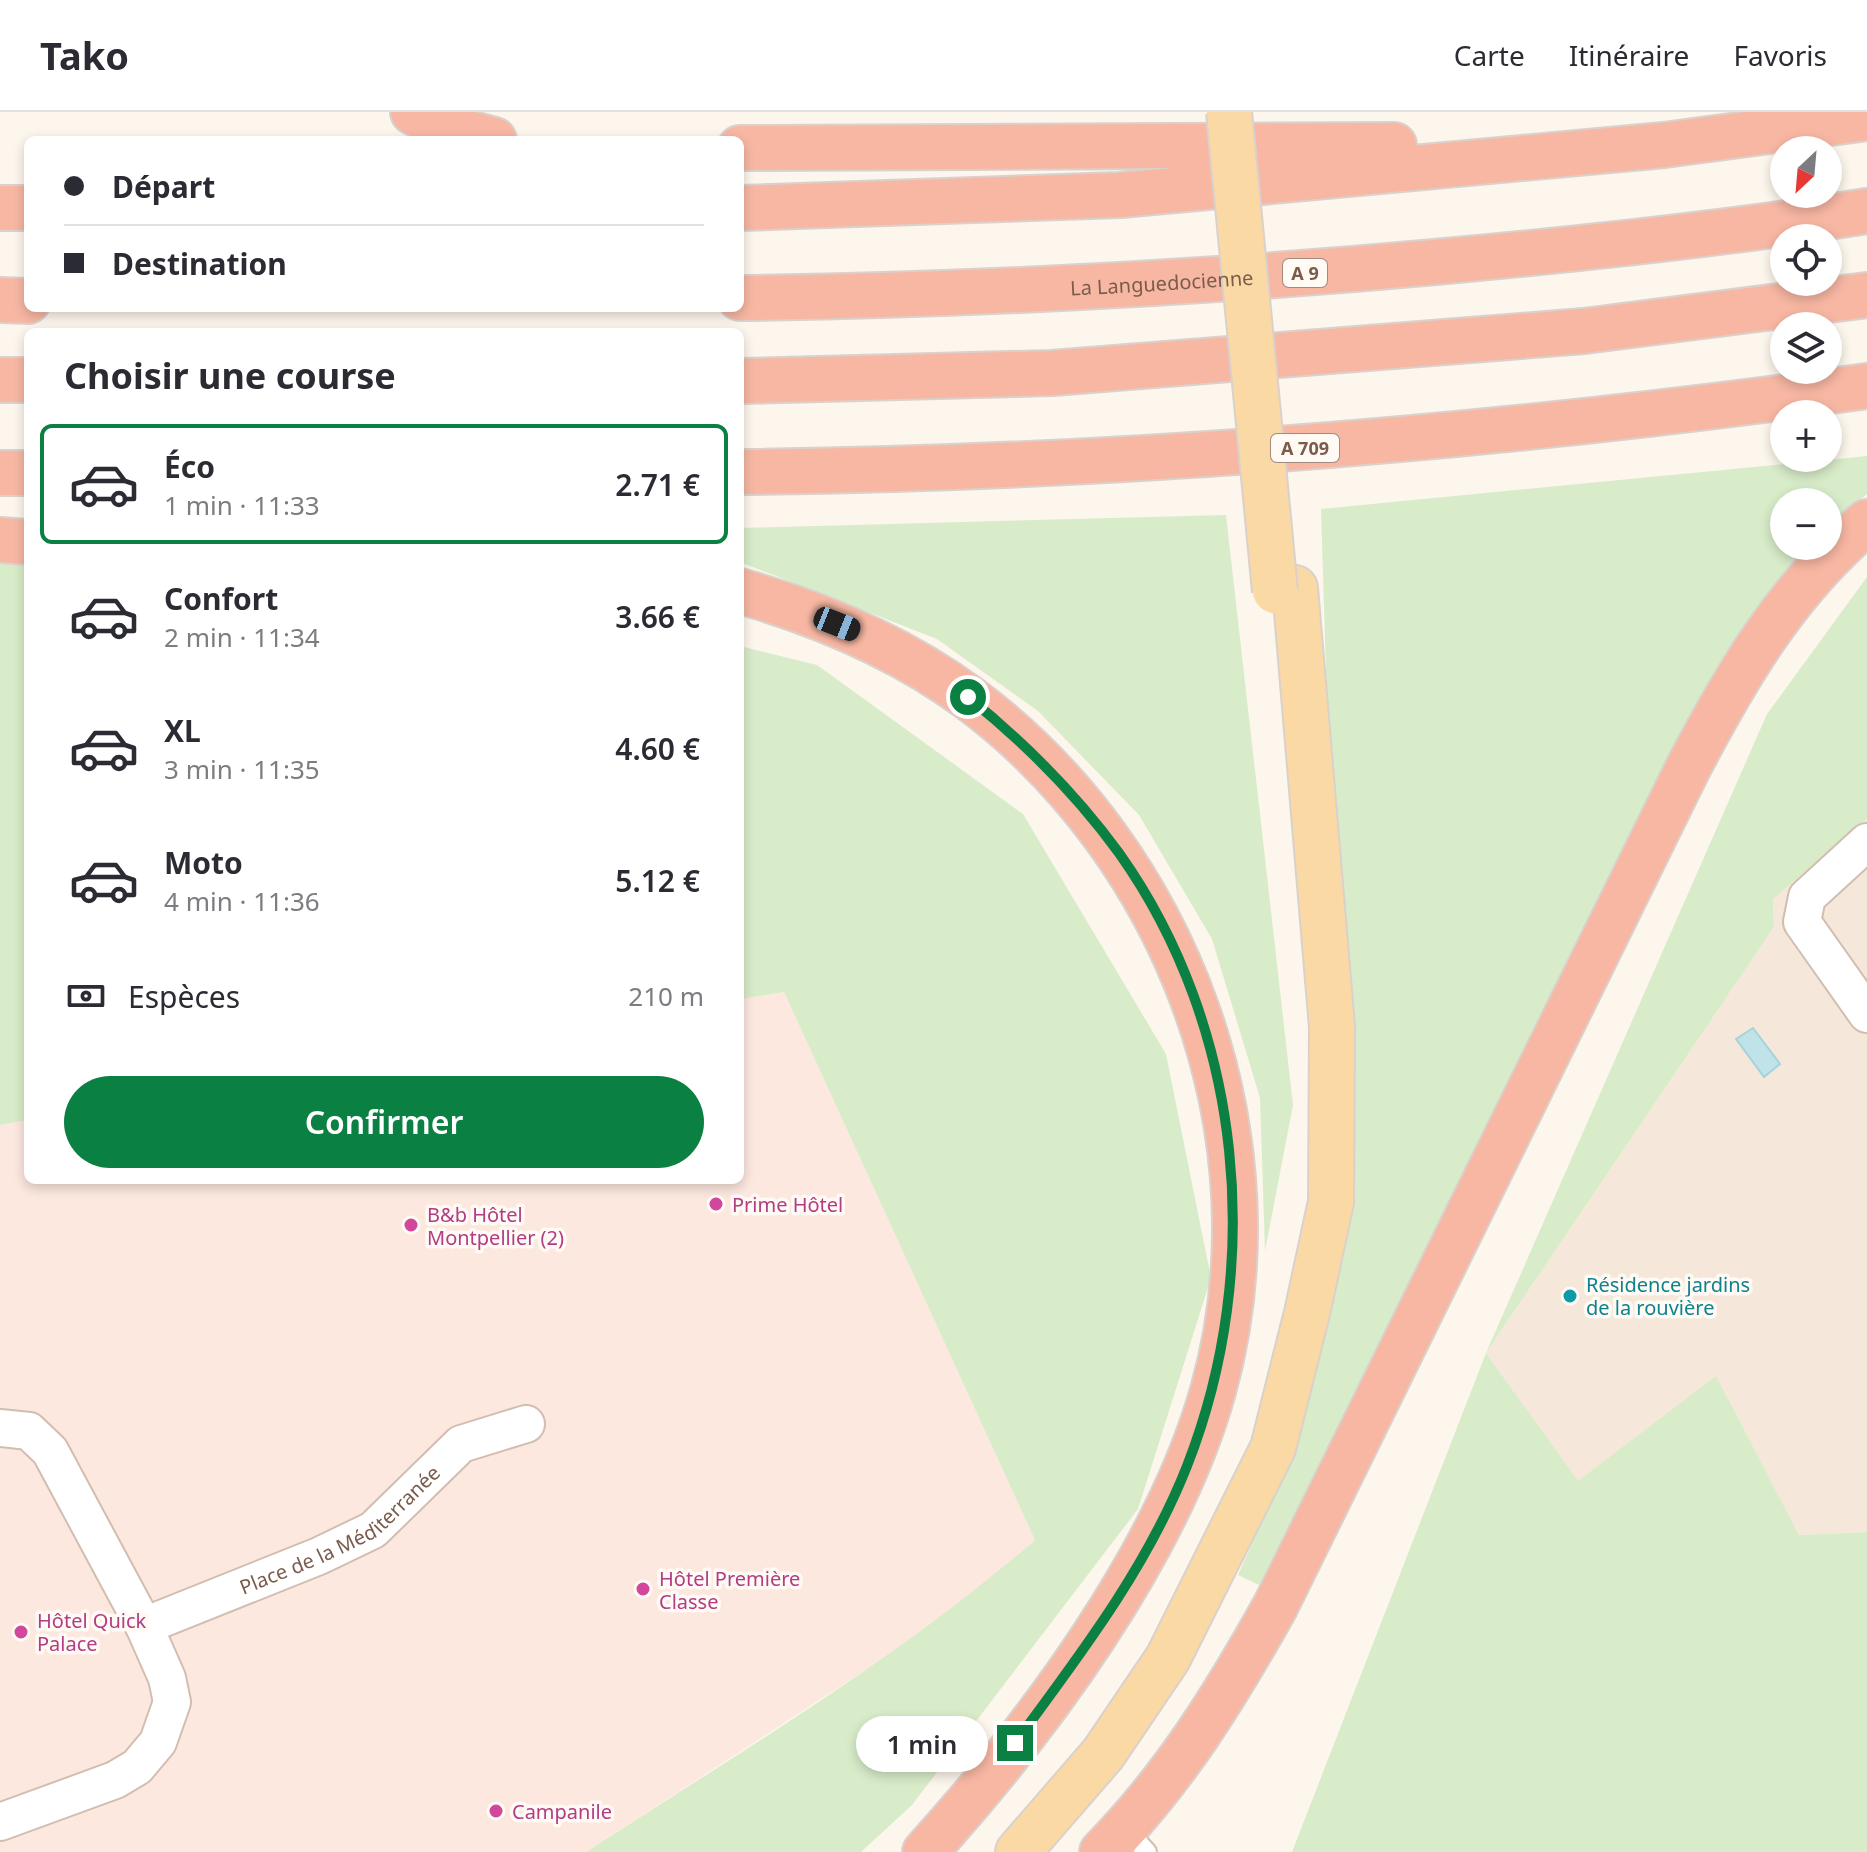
<!DOCTYPE html>
<html lang="fr">
<head>
<meta charset="utf-8">
<style>
	body { margin:0; font-family:"Noto Sans",sans-serif; background:#f7f7f7; color:#2b2b33; height:100vh; display:flex; flex-direction:column; font-size:30px; white-space:nowrap }
	* { box-sizing:border-box; margin:0 }
	p { font-size:26px; color:#7c7c81 }
	.icon { flex:none; width:44px; height:44px; fill:none; stroke:currentColor; stroke-width:2; stroke-linecap:round; stroke-linejoin:round }
	.map { position:relative; flex:1; overflow:hidden }
	.sheet { position:absolute; left:24px; top:216px; width:720px; height:856px; display:flex; flex-direction:column; background:#fff; border-radius:12px; box-shadow:0 4px 12px #0003 }
	.sheet>* { flex:none }
	.banner { position:absolute; left:24px; top:24px; width:720px; height:176px; border-radius:12px; box-shadow:0 4px 12px #0003; display:grid; align-content:center; height:176px; padding:0 40px; background:#fff }
	.needle { width:52px; rotate:206deg }
	.controls { position:absolute; left:1770px; top:24px; display:grid; gap:16px }
	.controls a { display:grid; place-items:center; width:72px; height:72px; border-radius:50%; background:#fff; box-shadow:0 4px 12px #0003; font-size:40px }
	.end { position:absolute; width:36px; height:36px; margin:-18px; border:10px solid #0b8043; background:#fff; box-shadow:0 0 0 4px #fff }
	.from { border-radius:50% }
	.bubble { position:absolute; height:56px; border-radius:28px; background:#fff; box-shadow:0 4px 12px #0003; font-size:26px; font-weight:600; line-height:56px; text-align:center }
	.car { position:absolute; width:24px; height:48px; margin:-24px -12px; border-radius:10px; box-shadow:0 0 6px 2px #0007; background:linear-gradient(#222 24%,#8ab4d8 0 40%,#222 0 76%,#8ab4d8 0 86%,#222 0) }
	.banner b { display:flex; align-items:center; gap:28px; height:76px; font-size:30px }
	.banner b+b { border-top:2px solid #e1e1e2 }
	.banner i { width:20px; height:20px; background:#2b2b33 }
	ul { padding:0; list-style:none }
	li { display:flex; align-items:center; gap:24px; height:120px; margin:0 16px 12px; padding:0 24px; border:4px solid transparent; border-radius:12px }
	li div { flex:1 }
	li b { display:block; font-size:30px }
	li em { font-style:normal; font-weight:600 }
	li.current { border-color:#0b8043 }
	li>.icon { width:72px; height:72px; stroke-width:1.5 }
	h2 { padding:0 40px; font-size:36px; line-height:96px }
	.pay { display:flex; align-items:center; gap:20px; height:88px; padding:0 40px; font-size:30px }
	.pay p { margin-inline-start:auto }
	.cta { display:flex; gap:16px; margin-top:auto; padding:16px 40px }
	.cta a { flex:1; height:92px; border-radius:48px; background:#0b8043; color:#fff; font-size:32px; font-weight:600; line-height:92px; text-align:center }
	header { display:flex; align-items:center; gap:48px; box-sizing:border-box; height:112px; padding:0 40px; background:#fff; border-bottom:2px solid #e1e1e2 }
	header strong { font-size:38px }
	nav { display:flex; gap:44px; margin-inline-start:auto; font-size:28px }
	.map>svg:first-child { display:block }
	.residential { fill:#f5e8da }
	.commercial { fill:#fde8e0 }
	.green { fill:#d8ecc9 }
	.water { fill:#bfe3e8; stroke:#a5d3da; stroke-width:2 }
	.lines { fill:none; stroke-linecap:round; stroke-linejoin:round }
	.lane-casing { stroke:#d1beb0; stroke-width:22 }
	.street-casing { stroke:#d1beb0; stroke-width:40 }
	.primary-casing { stroke:#dad1cd; stroke-width:48 }
	.highway-casing { stroke:#dad1cd; stroke-width:48 }
	.lane { stroke:#fff; stroke-width:18 }
	.street { stroke:#fff; stroke-width:36 }
	.primary { stroke:#fbd9a5; stroke-width:44 }
	.highway { stroke:#f7b7a3; stroke-width:44 }
	.primary-bridge-casing { stroke:#dad1cd; stroke-width:48; stroke-linecap:butt }
	.primary-bridge { stroke:#fbd9a5; stroke-width:44 }
	.route { stroke:#0b8043; stroke-width:10 }
	.hotel-dot { fill:#d1479c; stroke:#fffaf3; stroke-width:3 }
	.culture-dot { fill:#0f9aa8; stroke:#fffaf3; stroke-width:3 }
	.labels { text-anchor:middle; dominant-baseline:central; stroke-width:7; stroke-linejoin:round; paint-order:stroke }
	.shield { fill:#fffaf3; stroke:#a28b7f; stroke-width:2 }
	.shield-label { font-size:18px; font-weight:bold; fill:#7a5c4d }
	.street-label { font-size:20px; fill:#7a5c4d; stroke:#fffaf3 }
	.hotel-label { font-size:20px; fill:#b23c85; stroke:#fffaf3; text-anchor:start }
	.culture-label { font-size:20px; fill:#0d838f; stroke:#fffaf3; text-anchor:start }
</style>
</head>
<body>
<header>
<strong>Tako</strong>
<nav><a>Carte</a><a>Itinéraire</a><a>Favoris</a></nav>
</header>
<div class="map">
<svg width="1867" height="1740" viewBox="0 0 1867 1740">
	<rect width="100%" height="100%" fill="#fdf6ec"/>
	<!-- residential -->
	<path class="residential" d="M1867,707V1420L1799,1423L1716,1265L1578,1370L1486,1241L1774,815L1773,787Z"/>
	<!-- commercial -->
	<path class="commercial" d="M784,880L1035,1428L977,1478L876,1551L586,1740H0V1013L28,1008V1068H740V887Z"/>
	<!-- green -->
	<path class="green" d="M1867,344V382L1828,413V390H1784V434H1806L1722,560L1259,1473L1238,1463L1288,1351L1344,1144L1321,397Z
		M1226,403L1293,993L1265,1139L1260,986L1212,827L1139,703L1038,599L937,527L740,450V416Z
		M0,443H28V1008L0,1013Z
		M1867,465V707L1773,787L1774,815L1486,1241L1578,1369L1716,1264L1799,1423L1867,1420V1740H1292L1486,1241L1767,602Z
		M740,534L817,553L1023,702L1166,942L1211,1166L1138,1397L912,1693L861,1740H586C738,1641 897,1548 1035,1428L784,880L740,887Z"/>
	<!-- water -->
	<path class="water" d="M1753,916L1780,952L1764,965L1736,927Z"/>
	<g class="lines">
		<!-- lane casing -->
		<g class="lane-casing">
			<path id="lane" d="M1125,1716L1147,1740"/>
		</g>
		<!-- street casing -->
		<g class="street-casing">
			<g id="street">
				<path d="M1867,730L1807,785L1802,810L1867,902"/>
				<path d="M0,1316L29,1319L50,1339L144,1514L167,1566L172,1590L158,1630L137,1655L115,1668L0,1710"/>
				<path id="s1" d="M144,1514L319,1444L373,1418L461,1332L526,1312"/>
			</g>
		</g>
		<!-- primary casing -->
		<g class="primary-casing">
			<path id="primary" d="M1018,1740L1103,1642L1168,1546L1273,1336L1307,1201L1331,1090L1332,915L1295,476"/>
		</g>
		<!-- highway casing -->
		<g class="highway-casing">
			<g id="highway">
				<path d="M413,0L436,12L494,28"/>
				<path d="M740,36L1394,33"/>
				<path d="M0,96H28"/>
				<path d="M740,96L1120,83L1664,33L1867,6"/>
				<path id="s2" d="M740,186C972,183 1203,171 1435,150C1579,137 1724,122 1867,99"/>
				<path d="M0,188L28,189"/>
				<path d="M0,268H28"/>
				<path d="M740,269L1052,261L1584,219L1867,183"/>
				<path d="M740,360C1118,356 1493,326 1867,274"/>
				<path d="M0,361H28"/>
				<path d="M0,428L28,430"/>
				<path d="M740,479C821,502 901,536 969,586C1178,741 1284,1026 1213,1279C1167,1442 1038,1615 925,1740"/>
				<path d="M1102,1740C1174,1667 1226,1583 1276,1493L1688,656C1736,564 1787,477 1867,410"/>
			</g>
		</g>
		<!-- lane -->
		<use href="#lane" class="lane"/>
		<!-- street -->
		<use href="#street" class="street"/>
		<!-- primary -->
		<use href="#primary" class="primary"/>
		<!-- highway -->
		<use href="#highway" class="highway"/>
		<!-- primary-bridge casing -->
		<g class="primary-bridge-casing">
			<path id="primary-bridge" d="M1229,0L1275,479"/>
		</g>
		<!-- primary-bridge -->
		<use href="#primary-bridge" class="primary-bridge"/>
	</g>
	<g class="lines">
		<!-- route -->
		<path class="route" d="M968,585C1025,631 1076,682 1119,741C1244,917 1265,1155 1187,1354C1147,1456 1079,1544 1015,1631"/>
	</g>
	<!-- markers -->
	<g class="hotel-dot">
		<circle cx="716" cy="1092" r="8"/>
		<circle cx="411" cy="1113" r="8"/>
		<circle cx="643" cy="1477" r="8"/>
		<circle cx="21" cy="1520" r="8"/>
		<circle cx="496" cy="1699" r="8"/>
	</g>
	<circle class="culture-dot" cx="1570" cy="1184" r="8"/>
	<g class="labels">
		<!-- shield labels -->
		<g class="shield">
			<rect x="1283" y="147" width="44" height="28" rx="6"/>
			<rect x="1271" y="322" width="68" height="28" rx="6"/>
		</g>
		<g class="shield-label">
			<text x="1305" y="161">A 9</text>
			<text x="1305" y="336">A 709</text>
		</g>
		<!-- street labels -->
		<g class="street-label">
			<text stroke="none"><textPath href="#s2" startOffset="422">La Languedocienne</textPath></text>
			<text stroke="none"><textPath href="#s1" startOffset="220">Place de la Méditerranée</textPath></text>
		</g>
		<!-- hotel labels -->
		<g class="hotel-label">
			<text x="732" y="1092">Prime Hôtel</text>
			<text x="427" y="1102">B&amp;b Hôtel<tspan x="427" dy="23">Montpellier (2)</tspan></text>
			<text x="659" y="1466">Hôtel Première<tspan x="659" dy="23">Classe</tspan></text>
			<text x="37" y="1508">Hôtel Quick<tspan x="37" dy="23">Palace</tspan></text>
			<text x="512" y="1699">Campanile</text>
		</g>
		<!-- culture labels -->
		<g class="culture-label">
			<text x="1586" y="1172">Résidence jardins<tspan x="1586" dy="23">de la rouvière</tspan></text>
		</g>
	</g>
</svg>
<div class="controls">
<a><svg class="needle" viewBox="-14 -14 28 28"><path d="M0-13l5 13h-10z" fill="#e53935"/><path d="M0 13l5-13h-10z" fill="#7c7c81"/></svg></a>
<a><svg class="icon" aria-label="locate" viewBox="0 0 24 24"><circle cx="12" cy="12" r="6"/><path d="M12 2v4M12 18v4M2 12h4M18 12h4"/></svg></a>
<a><svg class="icon" aria-label="layers" viewBox="0 0 24 24"><path d="M12 4l9 5-9 5-9-5zM3 14l9 5 9-5"/></svg></a>
<a>+</a>
<a>−</a>
</div>
<i class="end from" style="left:968px;top:585px"></i>
<i class="end" style="left:1015px;top:1631px"></i>
<div class="bubble" style="left:856px;top:1604px;width:132px">1 min</div>
<i class="car" style="left:837px;top:512px;rotate:112deg"></i>
<div class="banner">
<b><i class="from"></i>Départ</b>
<b><i></i>Destination</b>
</div>
<section class="sheet">
<h2>Choisir une course</h2>
<ul>
<li class="current"><svg class="icon" aria-label="car" viewBox="0 0 24 24"><path d="M5 17H2v-5l4-1 3-4h7l3 4 3 1v5h-3M9 17h6M6 11h13"/><circle cx="7" cy="17" r="2"/><circle cx="17" cy="17" r="2"/></svg><div><b>Éco</b><p>1 min · 11:33</p></div><em>2.71 €</em></li>
<li><svg class="icon" aria-label="car" viewBox="0 0 24 24"><path d="M5 17H2v-5l4-1 3-4h7l3 4 3 1v5h-3M9 17h6M6 11h13"/><circle cx="7" cy="17" r="2"/><circle cx="17" cy="17" r="2"/></svg><div><b>Confort</b><p>2 min · 11:34</p></div><em>3.66 €</em></li>
<li><svg class="icon" aria-label="car" viewBox="0 0 24 24"><path d="M5 17H2v-5l4-1 3-4h7l3 4 3 1v5h-3M9 17h6M6 11h13"/><circle cx="7" cy="17" r="2"/><circle cx="17" cy="17" r="2"/></svg><div><b>XL</b><p>3 min · 11:35</p></div><em>4.60 €</em></li>
<li><svg class="icon" aria-label="car" viewBox="0 0 24 24"><path d="M5 17H2v-5l4-1 3-4h7l3 4 3 1v5h-3M9 17h6M6 11h13"/><circle cx="7" cy="17" r="2"/><circle cx="17" cy="17" r="2"/></svg><div><b>Moto</b><p>4 min · 11:36</p></div><em>5.12 €</em></li>
</ul>
<div class="pay"><svg class="icon" aria-label="cash" viewBox="0 0 24 24"><path d="M3 7h18v10H3z"/><circle cx="12" cy="12" r="2"/></svg>Espèces<p>210 m</p></div>
<div class="cta"><a>Confirmer</a></div>
</section>
</div>
</body>
</html>
